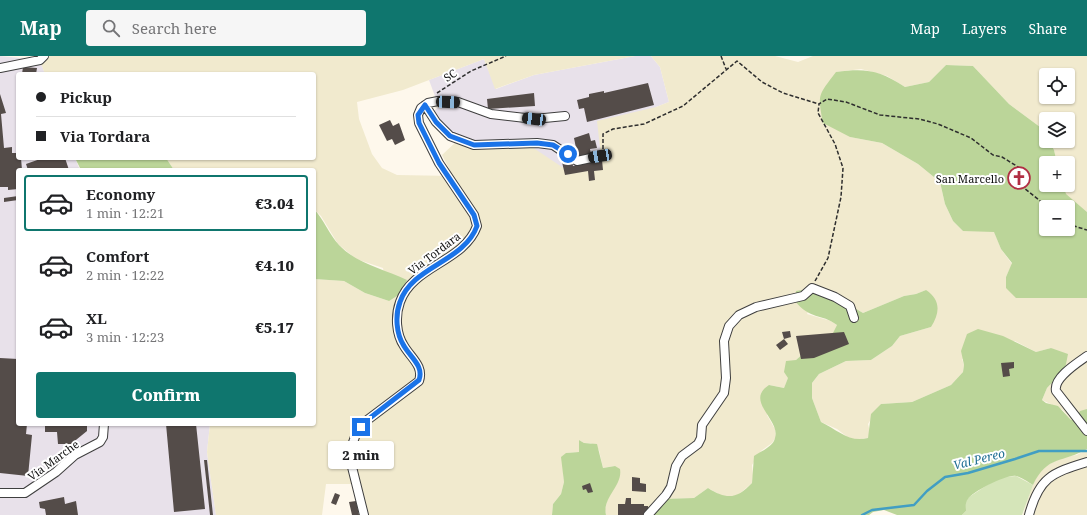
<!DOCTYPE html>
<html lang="en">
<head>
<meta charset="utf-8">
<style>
	body { margin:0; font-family:"Noto Serif",serif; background:#f6f6f6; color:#202124; height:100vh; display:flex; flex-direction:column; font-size:15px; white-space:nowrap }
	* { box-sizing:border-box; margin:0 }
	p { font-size:13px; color:#757577 }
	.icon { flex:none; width:22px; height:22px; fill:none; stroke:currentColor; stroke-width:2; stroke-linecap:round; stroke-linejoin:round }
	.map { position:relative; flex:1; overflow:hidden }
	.drawer { position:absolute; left:16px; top:112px; width:300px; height:258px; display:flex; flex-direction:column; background:#fff; border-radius:4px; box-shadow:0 1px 3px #0004 }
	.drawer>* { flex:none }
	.banner { position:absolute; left:16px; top:16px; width:300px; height:88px; border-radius:4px; box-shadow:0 1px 3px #0004; display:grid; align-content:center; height:88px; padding:0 20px; background:#fff }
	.buttons { position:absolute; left:1039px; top:12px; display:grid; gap:8px }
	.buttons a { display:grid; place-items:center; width:36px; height:36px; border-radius:4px; background:#fff; box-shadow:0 1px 3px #0004; font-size:20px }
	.end { position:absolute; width:18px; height:18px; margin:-9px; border:5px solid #1a73e8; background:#fff; box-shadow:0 0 0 2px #fff }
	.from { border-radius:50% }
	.bubble { position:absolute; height:28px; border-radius:4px; background:#fff; box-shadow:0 1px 3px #0004; font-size:13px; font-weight:800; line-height:28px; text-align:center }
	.car { position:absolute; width:12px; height:24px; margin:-12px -6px; border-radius:5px; box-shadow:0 0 3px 1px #0007; background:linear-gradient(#222 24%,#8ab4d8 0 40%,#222 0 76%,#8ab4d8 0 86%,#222 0) }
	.banner b { display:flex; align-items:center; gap:14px; height:38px; font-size:15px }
	.banner b+b { border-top:1px solid #e0e0e0 }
	.banner i { width:10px; height:10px; background:#202124 }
	ul { padding:7px 0 0; list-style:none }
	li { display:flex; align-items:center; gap:12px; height:56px; margin:0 8px 6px; padding:0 12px; border:2px solid transparent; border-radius:4px }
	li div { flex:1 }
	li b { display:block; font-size:15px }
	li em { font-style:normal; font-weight:800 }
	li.selected { border-color:#0f766e }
	li>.icon { width:36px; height:36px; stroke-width:1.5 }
	.cta { display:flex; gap:8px; margin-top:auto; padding:8px 20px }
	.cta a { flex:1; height:46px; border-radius:4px; background:#0f766e; color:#fff; font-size:16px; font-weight:800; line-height:46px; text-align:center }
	header { display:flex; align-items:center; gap:24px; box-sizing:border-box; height:56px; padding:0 20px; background:#0f766e; color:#fff }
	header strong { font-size:19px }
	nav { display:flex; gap:22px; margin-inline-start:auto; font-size:14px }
	.search { width:280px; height:36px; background:#f6f6f6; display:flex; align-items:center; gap:10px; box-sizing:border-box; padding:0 14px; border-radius:4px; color:#757577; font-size:15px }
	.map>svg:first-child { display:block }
	.industrial { fill:#e8e1ea }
	.farmland { fill:#f1eace; fill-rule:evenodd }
	.green { fill:#d5e5b9 }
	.forest { fill:#bbd599; fill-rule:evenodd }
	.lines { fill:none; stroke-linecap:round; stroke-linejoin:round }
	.stream { stroke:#419ec3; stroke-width:2.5 }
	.building { fill:#544c49 }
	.minor-casing { stroke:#3f3f3f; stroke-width:10 }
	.path { stroke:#2e2e2e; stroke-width:1.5; stroke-dasharray:4 2; stroke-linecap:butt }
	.minor { stroke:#fff; stroke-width:8 }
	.route { stroke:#1a73e8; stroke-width:5 }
	.labels { text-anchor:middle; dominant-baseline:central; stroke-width:4; stroke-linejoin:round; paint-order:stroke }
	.street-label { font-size:11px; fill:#0c0c0c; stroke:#fff }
	.poi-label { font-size:11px; fill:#0c0c0c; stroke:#fff; text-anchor:end }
	.water-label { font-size:12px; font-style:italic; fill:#1f6e94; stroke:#fff }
</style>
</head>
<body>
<header>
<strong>Map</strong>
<div class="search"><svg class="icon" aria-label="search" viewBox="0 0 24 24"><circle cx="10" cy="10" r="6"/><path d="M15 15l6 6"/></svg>Search here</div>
<nav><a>Map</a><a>Layers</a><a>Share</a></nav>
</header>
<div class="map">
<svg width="1087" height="459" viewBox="0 0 1087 459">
	<rect width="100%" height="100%" fill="#fef8ec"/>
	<!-- industrial -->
	<path class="industrial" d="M0,0L40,4L45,18H18V102H75L80,114H18V368H210L207,396L216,459H0Z
		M635,0H651L660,11L669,46L656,51L602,109L565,113L499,87H480L449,81L433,55L439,51L429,24L484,3L496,33L534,19Z"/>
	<!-- farmland -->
	<path class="farmland" d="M38,0H635L534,19L495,33L484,3L403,34L357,46L359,63L372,98L382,112L397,119L453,120L442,99L458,84L499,87L520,83L565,113L602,109L597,65L656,51L669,46L660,11L651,0H775L798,6L813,0H1087V156L1065,138L1063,129H1068V107H1057L1054,94L1049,85H1068V63H1046V81L1040,71L1009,48L973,10L946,9L929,26L905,31L887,20L861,13L836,16L850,81L882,87L918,108L940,126L945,148L953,165L963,175H994L1001,193L1012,208L1006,221L1016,241L1087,242V353L1071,364L1063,354L1042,344L1047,332L1065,313L1066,304L1051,292L1036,296L1015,285L962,303L964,309L963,316L951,329L912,346L881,348L868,368L870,376L868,382L854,384L850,383L837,373L821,366L812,342V327L819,318L846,305L871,304L892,290L900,280L931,271L926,234L916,238L904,240L863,257L819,231L807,258L831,265L837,269L836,275L830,283L805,296L796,304L784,332L769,329L767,359L775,373L776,381L772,387L761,395L752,409L753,419L752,427L737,440L724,441L708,432L694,442L661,443L652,459H606L605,453L615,410L603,412L599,394L591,387H584L579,384V396L566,397L563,413L564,426L561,438L553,448L552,459H369L360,428H326L322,459H216L207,396L210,368H314V223L344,225L365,237L389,245L383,212L356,203L338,188L321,160L314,153V114H174L166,102H314V18H73L65,16L64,18H45ZM1046,19H1068V41H1046Z
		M1087,393V459H1023L1030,436L1038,417L1044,411L1063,401L1077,399Z"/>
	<!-- green -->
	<path class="green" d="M1016,420L1033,429L1022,459H962L966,455V445L969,441L992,426L1004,421Z"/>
	<!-- forest -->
	<path class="forest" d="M946,9L973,10L1009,48L1040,71L1046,81V85H1049L1054,94L1057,107H1046V129H1063L1066,138L1087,156V242H1016L1006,232V221L1012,207L1001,193L994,176L963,175L953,165L945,148L940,126L918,108L882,87L850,81L823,67C817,37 819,39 836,16C866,12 879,14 905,31L929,26ZM1046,151H1068V173H1046Z
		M75,102H166L174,114H81Z
		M314,153C324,164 329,178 339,189C357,208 384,213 407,224L400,238L389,245L365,237L344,225L314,223Z
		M819,231L863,257L904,240L916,238L926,234C941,244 940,257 931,271L900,280L892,290L871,304L846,305L819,318L812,327V342L821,366C838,374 849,387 868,382L871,358L881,348L912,346L951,329L963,316L964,309L961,295L967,278L978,273L1003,280L1036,296L1051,292L1068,298L1065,313L1047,332L1042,344L1046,347L1058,350L1071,364L1077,361L1080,355L1087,353V393C1063,407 1047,399 1033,429C1028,426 1021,421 1016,420C1007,418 972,436 968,443C965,446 966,451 966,455L962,459H897L884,454L873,456L869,459H652L661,443L694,442L708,432C727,444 737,443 752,427L754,400C761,395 773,391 775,382C781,364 744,345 769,329L784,332L788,322L784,316L786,305L796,304L805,296L830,283L837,269C821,257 810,264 795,245L796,235Z
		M579,384L584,387L597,388L603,412L615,410L620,413C623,430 602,441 606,459H552L553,448L561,438L564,426L561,401L566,397L579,396Z"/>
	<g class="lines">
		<!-- stream -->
		<path class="stream" d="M862,459L872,454L914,449L927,435L945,421L968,417L1015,403L1039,395H1087"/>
	</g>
	<!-- building -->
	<path class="building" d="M23,11L37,12L36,18H22Z
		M648,27L654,49L587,66L584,52L579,53L577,44L589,41V38L604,35V37Z
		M534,37L535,50L488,53L487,43Z
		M0,38L6,57L1,58L4,92L12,91V97H17L18,102H21L22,114H18V133L8,134V131H0Z
		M390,64L393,70L399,67L405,84L395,89L392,83L387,85L379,69Z
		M589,77L591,85L595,84L597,92L590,93L591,98L578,102L574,82Z
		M43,102H65L69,114H28L26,108Z
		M572,104L573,110L602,104L603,114L594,115L595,124L589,125L588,115L565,119L562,106Z
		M1017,113L1021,114L1027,124L1018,129L1012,120V117Z
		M18,140V144L4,146V142Z
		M790,275L791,281L784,283L782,276Z
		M844,276L849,288L814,302L801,303L796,280Z
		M784,283L788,288L780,294L776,289Z
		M0,302L18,303V368H27L26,378L32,379L28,420L0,417Z
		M1014,306V312L1009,313L1010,320L1003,321L1001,307Z
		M45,368H87V375L71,388H58L57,376H45Z
		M166,368H196L205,453L174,456Z
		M204,404H207L213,459H210Z
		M632,421L640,422V427L646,428V436L632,435Z
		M590,427L593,436L588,437L586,433L583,434L582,430Z
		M335,437L340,439L336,449L331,447Z
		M64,441L65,448L76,445L78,459H46L45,453L40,452L39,446Z
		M626,442H631V448H644V450H648V454L644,459H618V448H625Z
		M356,445L359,459H352L349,446Z"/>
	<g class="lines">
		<!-- minor casing -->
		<g class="minor-casing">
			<path id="minor" d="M0,12L40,4L44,0
				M425,49L436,66L450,80L474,89L537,87L553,89L577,105L600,100
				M1087,300C1077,307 1053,322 1056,335L1087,375
				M0,437H25L56,416L75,399L100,386L103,381L104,368
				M364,459L352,411L351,392L356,378L366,365L419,325C424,310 411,302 404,290C396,278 395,260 400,246C412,210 464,206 477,170L474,159L439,107L419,67L418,59L421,52L428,47L438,45L458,46L491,58L534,63L565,60
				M648,459L666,439L671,431L676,410L682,400L698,388L701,382L702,369L724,337L726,322L724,285L729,270L739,259L756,251L803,240L812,232L835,241L850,250L854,262
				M1029,459C1039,422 1051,417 1087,406"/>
		</g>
		<!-- path -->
		<path class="path" d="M721,0L726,13
			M437,37L471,15L506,0
			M603,93V78L613,73L644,68L683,50L737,5L762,26L783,37L819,48
			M1068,166L1074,170L1087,174
			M815,225L828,202L841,141L843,112L835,88L818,57L819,48L827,43L846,46L880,59L919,63L938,68L971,82L993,99L1002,101L1023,114L1029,125L1024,132L1048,151"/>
		<!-- minor -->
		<use href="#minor" class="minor"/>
	</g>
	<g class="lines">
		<!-- route -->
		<path class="route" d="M361,371L366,365L419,324C424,310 411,302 404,290C396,278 395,259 400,246C412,210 464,206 477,170L474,159L439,107L419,67L418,59L425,49L436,66L450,80L474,89L537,87L553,89L568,98"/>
	</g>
	<!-- icons -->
	<defs>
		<g id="church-ring" transform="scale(1.15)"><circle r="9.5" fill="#fff" stroke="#b12f44" stroke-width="1.5"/><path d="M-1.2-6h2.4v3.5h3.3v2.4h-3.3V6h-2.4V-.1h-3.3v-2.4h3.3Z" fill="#b12f44"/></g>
	</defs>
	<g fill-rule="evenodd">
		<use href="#church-ring" x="1019" y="122"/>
	</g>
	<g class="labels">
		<!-- street labels -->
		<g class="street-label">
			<text transform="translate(450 19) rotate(-33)">SC</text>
			<text transform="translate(434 197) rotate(-37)">Via Tordara</text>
			<text transform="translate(53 404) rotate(-36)">Via Marche</text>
		</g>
		<!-- poi labels -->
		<g class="poi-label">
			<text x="1004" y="122">San Marcello</text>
		</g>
		<!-- water labels -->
		<g class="water-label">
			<text transform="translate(979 403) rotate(-14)">Val Pereo</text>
		</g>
	</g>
</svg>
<div class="buttons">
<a><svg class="icon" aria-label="locate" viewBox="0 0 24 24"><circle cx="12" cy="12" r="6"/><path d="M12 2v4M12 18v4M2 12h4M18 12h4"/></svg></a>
<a><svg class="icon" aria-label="layers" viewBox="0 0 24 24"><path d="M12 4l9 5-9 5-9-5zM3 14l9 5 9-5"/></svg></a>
<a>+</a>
<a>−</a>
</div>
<i class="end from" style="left:568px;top:98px"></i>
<i class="end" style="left:361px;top:371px"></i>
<div class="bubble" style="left:328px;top:385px;width:66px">2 min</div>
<i class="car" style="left:448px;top:46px;rotate:92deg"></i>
<i class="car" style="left:534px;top:63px;rotate:277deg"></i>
<i class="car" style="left:600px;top:100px;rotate:260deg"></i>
<div class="banner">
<b><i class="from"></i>Pickup</b>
<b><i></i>Via Tordara</b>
</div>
<section class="drawer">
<ul>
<li class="selected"><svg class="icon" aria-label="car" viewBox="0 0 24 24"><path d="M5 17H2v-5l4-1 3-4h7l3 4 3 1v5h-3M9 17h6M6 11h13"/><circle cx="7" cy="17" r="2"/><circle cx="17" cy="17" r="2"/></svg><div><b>Economy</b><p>1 min · 12:21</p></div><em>€3.04</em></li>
<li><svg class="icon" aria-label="car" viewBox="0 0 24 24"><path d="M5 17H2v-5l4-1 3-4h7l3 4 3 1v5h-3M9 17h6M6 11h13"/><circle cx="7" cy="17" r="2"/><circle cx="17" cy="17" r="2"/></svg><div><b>Comfort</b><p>2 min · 12:22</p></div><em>€4.10</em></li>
<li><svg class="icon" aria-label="car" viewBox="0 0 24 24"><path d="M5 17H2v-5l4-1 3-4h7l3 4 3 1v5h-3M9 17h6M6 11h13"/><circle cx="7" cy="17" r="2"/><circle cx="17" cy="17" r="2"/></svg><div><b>XL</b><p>3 min · 12:23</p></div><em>€5.17</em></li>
</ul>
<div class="cta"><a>Confirm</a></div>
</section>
</div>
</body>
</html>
